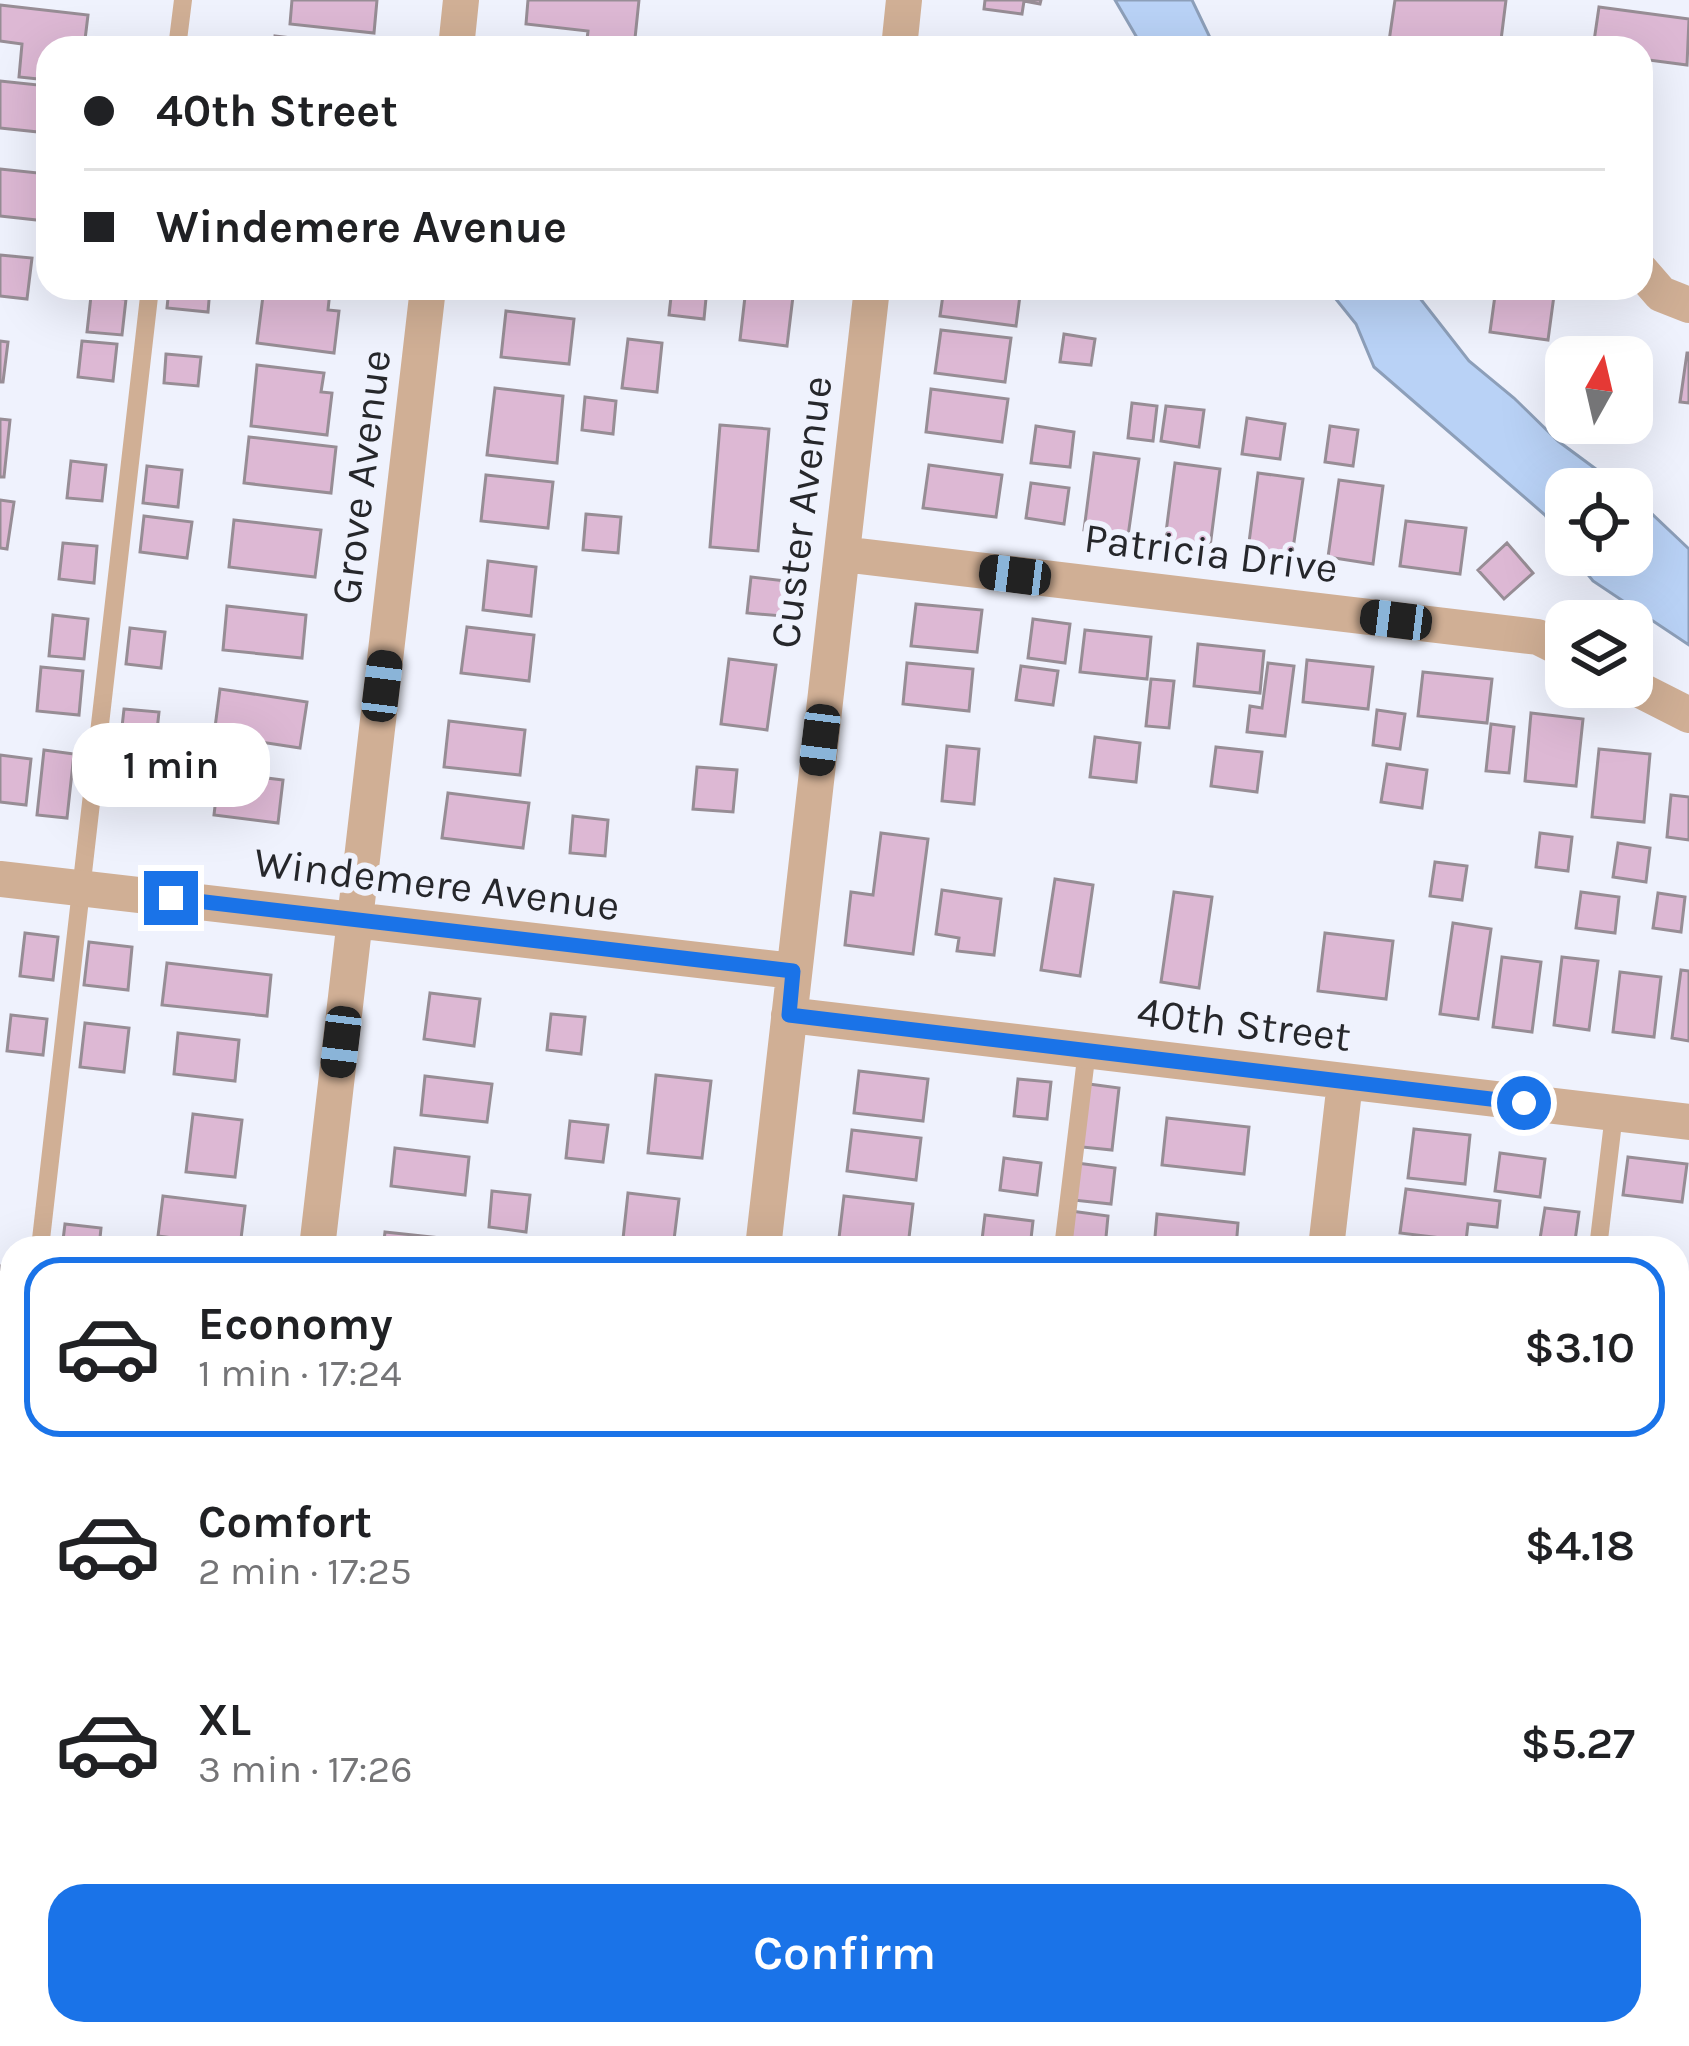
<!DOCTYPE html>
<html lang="en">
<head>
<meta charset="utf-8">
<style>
	body { margin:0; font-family:Karla,sans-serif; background:#f6f6f6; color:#202124; height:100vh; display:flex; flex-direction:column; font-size:45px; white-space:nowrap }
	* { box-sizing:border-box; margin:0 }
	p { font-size:39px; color:#757577 }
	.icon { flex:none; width:66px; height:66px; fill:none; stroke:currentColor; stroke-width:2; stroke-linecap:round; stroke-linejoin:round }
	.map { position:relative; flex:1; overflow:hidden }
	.side { position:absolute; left:0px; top:1236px; width:1689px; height:810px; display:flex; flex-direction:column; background:#fff; border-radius:36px 36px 0 0; box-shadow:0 12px 48px #0002 }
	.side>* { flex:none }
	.hud { position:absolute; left:36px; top:36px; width:1617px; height:264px; border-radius:36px; box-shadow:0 12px 48px #0002; display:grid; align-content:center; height:264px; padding:0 48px; background:#fff }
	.needle { width:78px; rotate:8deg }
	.tools { position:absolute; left:1545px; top:336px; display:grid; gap:24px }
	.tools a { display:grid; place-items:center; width:108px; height:108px; border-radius:24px; background:#fff; box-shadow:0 12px 48px #0002; font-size:60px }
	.end { position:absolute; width:54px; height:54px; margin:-27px; border:15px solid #1a73e8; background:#fff; box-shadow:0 0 0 6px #fff }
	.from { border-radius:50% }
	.bubble { position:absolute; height:84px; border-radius:36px; background:#fff; box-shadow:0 12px 48px #0002; font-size:39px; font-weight:600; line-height:84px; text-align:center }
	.car { position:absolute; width:36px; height:72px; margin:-36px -18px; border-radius:15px; box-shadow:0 0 9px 3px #0007; background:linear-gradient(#222 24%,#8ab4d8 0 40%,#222 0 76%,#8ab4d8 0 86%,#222 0) }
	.hud b { display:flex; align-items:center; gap:42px; height:114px; font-size:45px }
	.hud b+b { border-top:3px solid #e0e0e0 }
	.hud i { width:30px; height:30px; background:#202124 }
	ul { padding:21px 0 0; list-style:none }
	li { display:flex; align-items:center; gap:36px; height:180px; margin:0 24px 18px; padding:0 24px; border:6px solid transparent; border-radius:36px }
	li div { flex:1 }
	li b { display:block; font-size:45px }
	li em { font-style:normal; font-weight:600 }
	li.current { border-color:#1a73e8 }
	li>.icon { width:108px; height:108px; stroke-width:1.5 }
	.cta { display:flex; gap:24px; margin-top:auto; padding:24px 48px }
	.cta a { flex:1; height:138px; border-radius:36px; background:#1a73e8; color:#fff; font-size:48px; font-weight:600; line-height:138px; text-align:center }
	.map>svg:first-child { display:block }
	.built { fill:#e0e5f7 }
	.water { fill:#b9d2f6; stroke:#8d9fb9; stroke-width:3 }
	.building { fill:#ddb8d4; stroke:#978d95; stroke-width:3 }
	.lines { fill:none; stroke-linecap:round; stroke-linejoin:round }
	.service { stroke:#d0af95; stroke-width:18 }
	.minor { stroke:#d0af95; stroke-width:36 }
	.route { stroke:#1a73e8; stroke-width:15 }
	.labels { text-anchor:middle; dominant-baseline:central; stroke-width:12; stroke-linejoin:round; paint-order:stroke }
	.street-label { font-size:42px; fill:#26272b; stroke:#eff2fd }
</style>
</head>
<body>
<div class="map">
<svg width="1689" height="2046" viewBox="0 0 1689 2046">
	<rect width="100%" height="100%" fill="#eff2fd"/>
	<!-- built -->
	<path class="built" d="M0,1943L12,1944V2034H558L646,2046H0Z"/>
	<!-- water -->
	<path class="water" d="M1115,0H1192L1215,48H1143Z
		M1327,288H1412L1469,361L1514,398L1558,441L1623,489H1566V548L1545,515L1374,367L1356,324Z
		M1632,495L1689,549V645L1593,581L1572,555H1632Z"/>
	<!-- building -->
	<path class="building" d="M292,0H377L374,33L290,24Z
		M528,0H639L634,48H586L588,31L526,24Z
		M985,0H1041L1040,4L1024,1L1022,14L984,9Z
		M1395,0H1506L1500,48H1388Z
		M0,5L88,15L84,48H48V80L19,77L22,44L0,41Z
		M1599,7L1689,19L1687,65L1641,59V48H1593Z
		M275,36L375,48H274Z
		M981,40L1021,45V48H980Z
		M0,81L48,86V133L0,128Z
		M0,169L48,174L46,221L0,216Z
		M0,255L32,258L27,299L0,296Z
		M169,288H210L208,312L167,308Z
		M264,288L330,291L328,310L339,311L334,353L257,343Z
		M672,288H707L704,319L669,315Z
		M746,288H794L787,346L740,340Z
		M944,288H1021L1016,326L940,316Z
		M1496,288H1555L1548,340L1490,332Z
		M91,296L126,299L122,335L87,332Z
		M506,311L574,319L569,364L501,357Z
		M941,330L1011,338L1005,382L935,373Z
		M1064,334L1095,339L1091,365L1060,362Z
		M628,339L662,343L657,392L622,388Z
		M0,341L8,342L3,382H0Z
		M82,341L117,344L113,381L78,377Z
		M1601,343L1644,349L1636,399L1632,398V357H1599Z
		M1687,353H1689V403L1680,402Z
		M166,354L201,357L198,386L164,383Z
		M257,365L324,373L321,392L332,393L327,435L251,426Z
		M495,388L563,396L557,463L487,455Z
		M931,389L1008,399L1002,442L926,432Z
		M585,397L616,401L613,434L582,430Z
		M1132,403L1157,406L1153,441L1128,438Z
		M1166,406L1204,410L1199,447L1161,441Z
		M1247,418L1285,424L1280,459L1242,454Z
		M0,419L10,420L4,477H0Z
		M720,425L769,429L758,551L710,547Z
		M1036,426L1074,432L1070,467L1031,463Z
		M1330,426L1358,430L1353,466L1325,462Z
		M249,437L336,447L331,493L244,483Z
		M1094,453L1139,459L1128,536L1084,530Z
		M71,461L106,465L102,501L67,498Z
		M1175,463L1220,469L1210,547L1165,540Z
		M929,465L1002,475L996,517L923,508Z
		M147,466L182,470L178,507L143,503Z
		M1258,473L1303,479L1292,556L1248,550Z
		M486,475L553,482L548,528L481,521Z
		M1339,480L1383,486L1373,564L1328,557Z
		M1031,483L1069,488L1064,524L1026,518Z
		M0,500L14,502L7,549L0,548Z
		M586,514L621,517L618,553L583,550Z
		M144,516L192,522L187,558L140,552Z
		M234,520L321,530L315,577L229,567Z
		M1406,521L1466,528L1460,574L1400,566Z
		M63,543L97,546L94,583L59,579Z
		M1507,543L1533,573L1504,599L1478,570Z
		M488,561L536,567L531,616L483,610Z
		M751,577L786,581L782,616L747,613Z
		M916,604L982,610L977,652L911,646Z
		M227,606L306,615L302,658L223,650Z
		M53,615L88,619L84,659L49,656Z
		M1033,619L1070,624L1065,663L1028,658Z
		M467,627L534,635L529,681L461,673Z
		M130,628L165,632L161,668L126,664Z
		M1085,630L1151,637L1147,679L1080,672Z
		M1198,644L1264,651L1260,693L1194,686Z
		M729,659L776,665L767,730L721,724Z
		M1307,660L1373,667L1368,709L1303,702Z
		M907,663L973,669L969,711L903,704Z
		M1268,663L1294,666L1285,736L1247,732L1250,706L1262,708Z
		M1021,666L1058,671L1053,705L1016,700Z
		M41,667L83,671L79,715L37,711Z
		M1423,672L1492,679L1487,723L1418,716Z
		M1151,679L1174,681L1169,728L1146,726Z
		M220,689L307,702L300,748L214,735Z
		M124,709L159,712L155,749L120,745Z
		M1377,710L1405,714L1400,749L1373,745Z
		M1531,713L1583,719L1576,786L1525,781Z
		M449,721L525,730L520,775L444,767Z
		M1491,724L1514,727L1509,773L1486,771Z
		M1095,737L1140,743L1136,782L1090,777Z
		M947,746L979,749L974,804L942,801Z
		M1216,747L1262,752L1257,792L1211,786Z
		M1599,749L1650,754L1644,822L1592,817Z
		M44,750L74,754L67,818L37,815Z
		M0,755L31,759L26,805L0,802Z
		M115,758L150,762L146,798L111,795Z
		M1387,764L1427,770L1422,808L1381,802Z
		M697,767L737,770L733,812L693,809Z
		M219,772L283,780L278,823L214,815Z
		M448,793L529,803L523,848L442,838Z
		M1671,795L1689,797V840L1667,837Z
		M573,816L608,820L605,856L570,853Z
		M881,833L928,839L913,954L845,945L851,892L873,895Z
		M1540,833L1572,837L1568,871L1536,867Z
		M1618,843L1650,848L1646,882L1613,877Z
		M1435,862L1467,866L1462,900L1430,896Z
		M1055,879L1093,885L1080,976L1041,970Z
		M942,890L1001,899L994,955L957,951L959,938L936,934Z
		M1174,892L1212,897L1199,988L1161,982Z
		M1581,892L1619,897L1615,933L1576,928Z
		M1658,893L1685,897L1681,932L1653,928Z
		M1453,923L1491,929L1478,1019L1440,1014Z
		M25,933L58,937L53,980L20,976Z
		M1325,933L1393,941L1386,999L1318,991Z
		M89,942L132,947L128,990L84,985Z
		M1502,957L1541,962L1532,1032L1493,1027Z
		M1562,957L1598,961L1589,1030L1554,1025Z
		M167,963L271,975L267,1016L162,1005Z
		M1681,970L1689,971V1041L1672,1038Z
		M1620,972L1661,977L1654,1037L1613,1032Z
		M430,993L480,999L474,1046L424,1039Z
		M551,1014L585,1017L581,1054L547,1050Z
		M11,1015L47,1019L43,1055L7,1051Z
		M85,1023L129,1028L124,1072L80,1067Z
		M178,1033L239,1040L235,1081L174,1074Z
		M859,1071L928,1079L923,1121L854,1113Z
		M656,1075L711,1081L702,1158L648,1153Z
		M425,1076L492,1084L487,1122L421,1115Z
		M1018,1079L1051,1082L1047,1119L1014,1116Z
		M1089,1084L1119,1088L1112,1150L1082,1147Z
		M193,1114L242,1120L235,1177L186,1172Z
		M1167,1118L1249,1127L1244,1174L1162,1165Z
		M570,1121L608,1125L603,1162L566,1158Z
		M1414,1129L1470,1135L1465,1184L1408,1178Z
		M852,1130L921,1138L916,1180L847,1171Z
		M395,1148L469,1157L465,1195L391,1186Z
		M1500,1153L1545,1159L1540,1197L1495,1191Z
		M1628,1157L1687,1164L1682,1202L1623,1195Z
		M1004,1158L1041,1163L1037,1195L1000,1190Z
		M1077,1163L1115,1168L1111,1204L1073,1200Z
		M1406,1189L1500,1201L1497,1227L1468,1224L1466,1241L1400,1233Z
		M492,1191L530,1195L526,1232L489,1227Z
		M628,1193L679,1199L673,1248H622Z
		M163,1196L245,1206L240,1247L158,1236Z
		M844,1196L913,1204L908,1246L839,1238Z
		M1545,1208L1579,1212L1574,1248L1539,1245Z
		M1071,1211L1108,1216L1105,1248H1067Z
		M1157,1214L1238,1223L1236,1248H1154Z
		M985,1215L1033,1221L1030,1248H981Z
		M65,1224L101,1228L99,1248H62Z
		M385,1232L479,1242L478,1248H383Z
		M0,1266L12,1267V1304L0,1303Z
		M0,1345L7,1346L3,1382H0Z
		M1682,1701H1689V1744L1677,1742Z
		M4,1750L12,1751V1801L0,1799Z
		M1677,1751L1689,1752V1794L1677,1793Z
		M1677,1850L1689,1852V1894L1677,1893Z
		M0,1878L12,1879V1921L0,1920Z
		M1677,1954H1689V1998L1677,1997Z
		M0,1956L12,1957L1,2046H0Z
		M21,2034H62L60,2046H20Z
		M62,2034H130L129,2046H60Z
		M130,2034H168L167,2046H129Z
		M282,2034H382L380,2046H281Z
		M748,2034H768L852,2044L746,2046Z
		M1108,2034H1169L1168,2041Z
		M1303,2034H1389L1387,2046H1302Z
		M1443,2035L1486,2042V2046H1441Z"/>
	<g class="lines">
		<!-- service -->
		<path class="service" d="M177,48L183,0
			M40,1248L150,288
			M1063,1248L1087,1050
			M1598,1248L1614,1114
			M0,1601L12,1496
			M0,1943L12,1944
			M615,2034L676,2041
			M965,2046L967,2034
			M1506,2046L1507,2034"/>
		<!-- minor -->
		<path class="minor" d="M456,48L461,0
			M899,48L904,0
			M1641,271L1661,294L1689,305
			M842,554L1538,637L1566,651
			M1632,686L1689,715
			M0,879L793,971
			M789,1015L1689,1122
			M317,1248L428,288
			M763,1248L872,288
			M1326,1248L1345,1082
			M224,2046L225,2034
			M675,2046L677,2034
			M1234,2046L1235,2034"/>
	</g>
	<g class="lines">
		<!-- route -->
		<path class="route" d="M171,898L793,971L789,1015L1524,1103"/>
	</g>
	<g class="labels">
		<!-- street labels -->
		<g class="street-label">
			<text transform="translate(361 477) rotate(-83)">Grove Avenue</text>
			<text transform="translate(801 512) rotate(-83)">Custer Avenue</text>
			<text transform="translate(1211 553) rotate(7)">Patricia Drive</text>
			<text transform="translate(437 884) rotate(7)">Windemere Avenue</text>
			<text transform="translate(1244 1024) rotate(7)">40th Street</text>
		</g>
	</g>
</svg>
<div class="tools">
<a><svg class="needle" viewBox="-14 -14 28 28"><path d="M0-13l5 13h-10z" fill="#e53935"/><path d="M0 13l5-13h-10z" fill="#757577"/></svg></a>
<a><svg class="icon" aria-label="locate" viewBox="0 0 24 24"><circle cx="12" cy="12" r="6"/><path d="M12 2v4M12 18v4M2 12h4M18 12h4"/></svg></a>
<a><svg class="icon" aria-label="layers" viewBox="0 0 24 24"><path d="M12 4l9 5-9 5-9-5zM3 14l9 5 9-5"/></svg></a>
</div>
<i class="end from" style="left:1524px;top:1103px"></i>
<i class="end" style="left:171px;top:898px"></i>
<div class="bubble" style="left:72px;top:723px;width:198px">1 min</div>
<i class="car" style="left:1015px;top:575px;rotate:277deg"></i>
<i class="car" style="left:1396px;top:620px;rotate:277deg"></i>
<i class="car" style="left:382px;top:686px;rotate:7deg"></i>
<i class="car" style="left:820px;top:740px;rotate:187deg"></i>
<i class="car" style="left:341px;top:1042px;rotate:187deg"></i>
<div class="hud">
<b><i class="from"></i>40th Street</b>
<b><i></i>Windemere Avenue</b>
</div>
<section class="side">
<ul>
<li class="current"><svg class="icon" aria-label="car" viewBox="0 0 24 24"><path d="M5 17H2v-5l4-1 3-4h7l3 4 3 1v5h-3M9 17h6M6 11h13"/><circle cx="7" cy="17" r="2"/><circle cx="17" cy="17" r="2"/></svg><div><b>Economy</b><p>1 min · 17:24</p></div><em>$3.10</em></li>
<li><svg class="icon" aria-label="car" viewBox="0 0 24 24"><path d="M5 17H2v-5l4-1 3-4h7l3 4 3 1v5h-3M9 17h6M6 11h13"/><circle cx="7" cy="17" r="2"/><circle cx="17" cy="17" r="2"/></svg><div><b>Comfort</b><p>2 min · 17:25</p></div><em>$4.18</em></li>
<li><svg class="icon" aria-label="car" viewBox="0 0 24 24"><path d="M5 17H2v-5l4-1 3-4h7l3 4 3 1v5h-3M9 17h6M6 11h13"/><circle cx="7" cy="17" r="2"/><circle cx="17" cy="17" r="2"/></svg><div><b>XL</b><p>3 min · 17:26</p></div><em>$5.27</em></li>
</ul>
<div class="cta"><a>Confirm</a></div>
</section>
</div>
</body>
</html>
